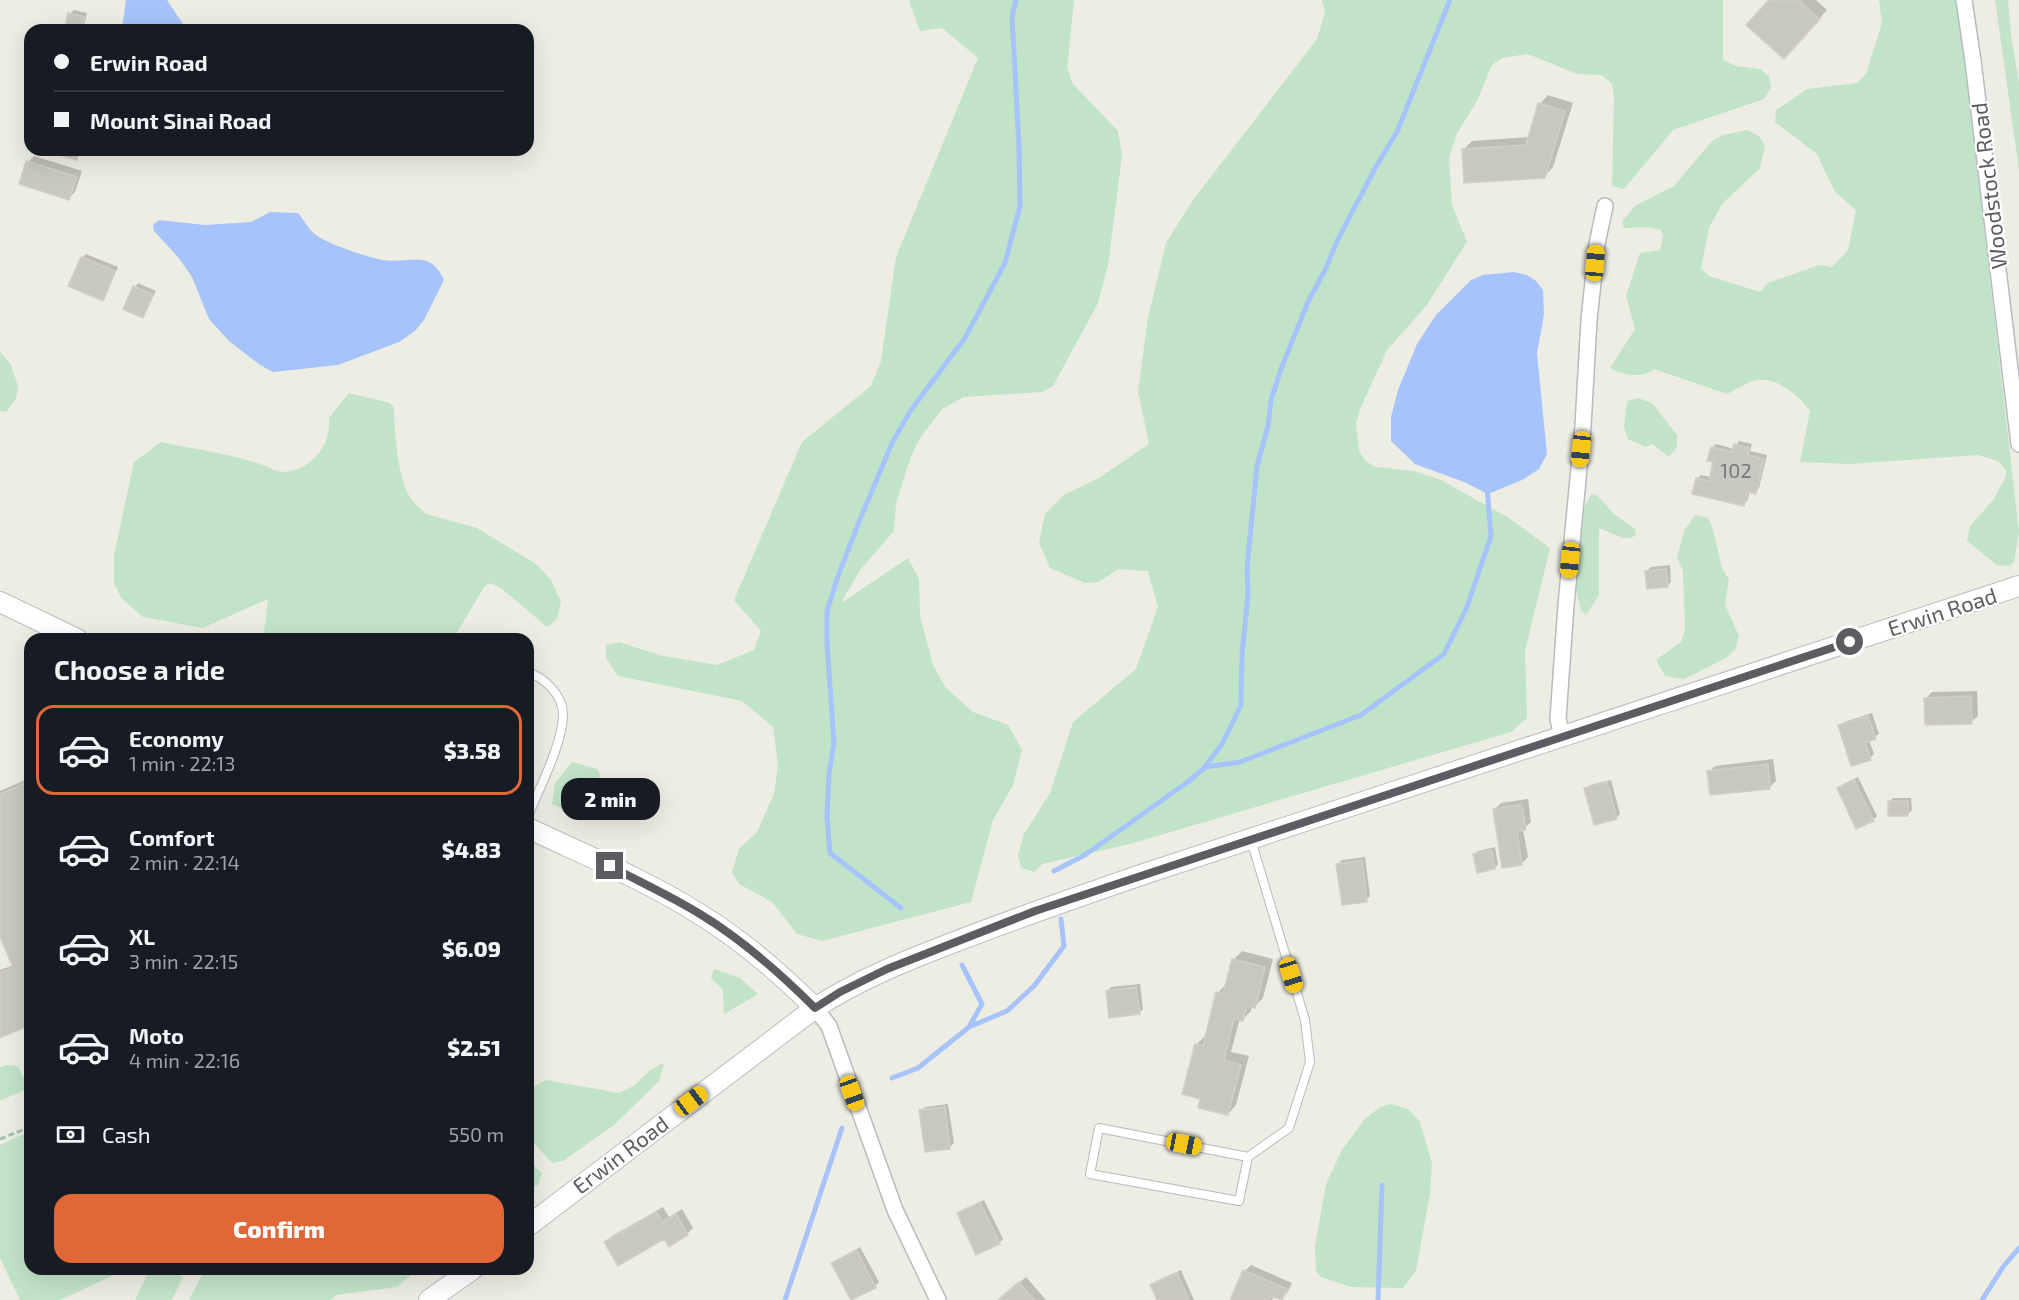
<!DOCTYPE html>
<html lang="en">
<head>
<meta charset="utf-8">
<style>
	body { margin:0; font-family:"Exo 2",sans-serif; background:#242831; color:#f1f3f6; height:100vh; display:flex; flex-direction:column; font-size:22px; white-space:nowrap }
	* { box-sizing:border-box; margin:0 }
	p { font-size:20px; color:#9ea1a6 }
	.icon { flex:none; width:33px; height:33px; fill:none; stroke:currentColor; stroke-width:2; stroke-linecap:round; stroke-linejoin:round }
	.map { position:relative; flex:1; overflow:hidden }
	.side { position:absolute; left:24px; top:633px; width:510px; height:642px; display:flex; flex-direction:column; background:#171b24; border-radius:18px; box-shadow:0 6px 24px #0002 }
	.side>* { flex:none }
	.banner { position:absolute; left:24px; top:24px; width:510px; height:132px; border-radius:18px; box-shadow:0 6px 24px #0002; display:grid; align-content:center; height:132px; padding:0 30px; background:#171b24 }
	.end { position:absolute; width:27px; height:27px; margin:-14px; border:8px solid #5b5d63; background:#fff; box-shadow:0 0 0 3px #fff }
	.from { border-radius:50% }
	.bubble { position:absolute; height:42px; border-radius:18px; background:#171b24; box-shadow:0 6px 24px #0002; font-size:20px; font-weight:800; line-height:42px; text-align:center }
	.car { position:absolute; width:18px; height:36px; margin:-18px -9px; border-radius:8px; box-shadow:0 0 4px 2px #0007; background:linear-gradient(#f5c518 24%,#345 0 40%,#f5c518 0 76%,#345 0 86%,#f5c518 0) }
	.banner b { display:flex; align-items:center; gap:21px; height:57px; font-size:22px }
	.banner b+b { border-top:2px solid #363941 }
	.banner i { width:15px; height:15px; background:#f1f3f6 }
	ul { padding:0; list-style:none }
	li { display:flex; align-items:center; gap:18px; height:90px; margin:0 12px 9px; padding:0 18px; border:3px solid transparent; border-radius:18px }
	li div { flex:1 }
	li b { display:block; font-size:22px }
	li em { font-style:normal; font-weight:800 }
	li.selected { border-color:#e16736 }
	li>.icon { width:54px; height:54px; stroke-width:1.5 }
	h2 { padding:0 30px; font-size:27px; line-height:72px }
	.pay { display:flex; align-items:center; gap:15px; height:66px; padding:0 30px; font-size:22px }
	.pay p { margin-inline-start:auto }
	.cta { display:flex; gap:12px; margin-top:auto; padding:12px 30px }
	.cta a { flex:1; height:69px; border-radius:18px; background:#e16736; color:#fff; font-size:24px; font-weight:800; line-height:69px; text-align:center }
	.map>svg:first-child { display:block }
	.green { fill:#c1e4c8 }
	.water { fill:#a6c4fb }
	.shadow { fill:#0003 }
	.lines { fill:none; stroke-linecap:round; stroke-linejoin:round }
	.stream { stroke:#a6c4fb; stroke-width:5 }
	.building { fill:#c8c8c0; stroke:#d2d0c2; stroke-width:1.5 }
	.lane-casing { stroke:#b8babf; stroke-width:10 }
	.street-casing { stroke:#b8babf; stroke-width:18 }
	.secondary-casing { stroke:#bcbdc4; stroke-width:22 }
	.path { stroke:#9bc4af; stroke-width:3; stroke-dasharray:6 3; stroke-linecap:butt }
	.lane { stroke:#fff; stroke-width:8 }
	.street { stroke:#fff; stroke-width:15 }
	.secondary { stroke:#fff; stroke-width:20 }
	.route { stroke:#5b5d63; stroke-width:8 }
	.labels { text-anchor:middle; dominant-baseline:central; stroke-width:4.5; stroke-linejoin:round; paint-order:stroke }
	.number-label { font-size:20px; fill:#76787a }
	.street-label { font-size:22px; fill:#5b5d63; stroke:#fff }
</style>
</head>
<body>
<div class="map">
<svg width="2019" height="1300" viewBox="0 0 2019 1300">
	<rect width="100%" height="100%" fill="#edede3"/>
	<!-- green -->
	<path class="green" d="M909,0H1074L1067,68L1073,84L1118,131L1122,156L1108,265L1098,303L1053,386L1042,392L964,397L942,409L918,441L908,465L896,504L894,531L860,570L841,603L908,558L919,579L920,616L933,665L946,688L973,712L1008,725L1022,750L1013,785L993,820L971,902L822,941L797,934L772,902L739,884L732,872L739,849L757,832L774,794L778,765L773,727L742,701L618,676L606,658V645L619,642L663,656L717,665L754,650L761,631L734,600L802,442L871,386L881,361L896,257L978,58L942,28L920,31Z
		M1322,0H1723V60L1736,66L1760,69L1769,76L1771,88L1764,99L1673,130L1624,189L1612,186L1614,97L1612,84L1602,75L1577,74L1528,54L1502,58L1492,65L1477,101L1457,133L1449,158L1452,205L1467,242L1426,306L1387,350L1360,409L1356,424L1359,450L1365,461L1376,467L1414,471L1441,480L1509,518L1550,548L1525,651L1527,718L1511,732L1130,844L1042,864L1034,872L1021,868L1018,855L1024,834L1050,793L1073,722L1136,669L1158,607L1148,571L1119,569L1098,582L1085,583L1050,568L1039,542L1045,514L1064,495L1099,478L1149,444L1138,391L1148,318L1166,243L1193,200L1317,39L1325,12Z
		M1879,0H1958L2019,532L2014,562L2009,566L1997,565L1967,541L1970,526L1994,499L2006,476V470L1998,461L1978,455L1849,464L1800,462L1810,411C1800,396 1777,377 1758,380C1748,381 1736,390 1727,394L1654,369C1642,379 1622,375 1610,368L1635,329L1626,296L1640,253L1660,250L1663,236L1661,230L1648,227L1624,228L1622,222L1635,206L1674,186L1712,141L1723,135L1747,130L1759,136L1765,146L1760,168L1722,204L1709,228L1701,268L1709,276L1760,292L1768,283L1819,265L1832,267L1848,250L1856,210L1835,192L1817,154L1775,122L1776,110L1807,89L1857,83L1866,74L1882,23Z
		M1995,0H2008L2011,35L2019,83V170Z
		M0,352L10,363L18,386L16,399L6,412L0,411Z
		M349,393L390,403L394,408C394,429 398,474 407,492C411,500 419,508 426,514L477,528L536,564L551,580L561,602L557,619L547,627L501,588L490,583L484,587L453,639H270L264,633L268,599L203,628L143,617L121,598L114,583V555L134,462L161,442C193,449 226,453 257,463C265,465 275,472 283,472C312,469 331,447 329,418Z
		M1639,398L1653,404L1677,435V447L1669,457L1652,444L1646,447L1628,439L1624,427L1627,401Z
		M1591,494L1597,495L1614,514L1635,529L1636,535L1631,538H1623L1599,528V595L1586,615L1581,610L1574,582L1583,511Z
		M1695,515L1708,518C1718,536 1717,566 1729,579L1725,605L1739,636L1735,650L1726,658L1684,679L1665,676L1656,660L1681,642L1685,630L1683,571L1677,558L1684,531Z
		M572,762L597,769L600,774L595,793L579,817L552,804L555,783Z
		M714,969L740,978L758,994L724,1014L723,990L711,978Z
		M664,1063L659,1081L614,1125L563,1161L552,1163L534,1143L530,1116L528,1114V1090L546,1080L619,1093L635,1085L650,1070Z
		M6,1065L18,1066L28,1088L0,1101V1068Z
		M1391,1104L1408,1109L1420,1122L1432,1163L1430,1194L1416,1271L1403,1288L1351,1287L1321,1277L1316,1271L1315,1246L1326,1184L1342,1150L1364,1120L1380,1107Z
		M30,1131V1269H122L123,1271L60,1300H20L0,1258V1145Z
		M528,1161L542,1173L538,1185L528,1189Z
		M150,1269H165L183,1277L172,1300H135Z
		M205,1269H418L397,1287L336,1295L331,1300H189Z"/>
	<!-- water -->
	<path class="water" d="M126,0H167L187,30H119L123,22Z
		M270,212L298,213C304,220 309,230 316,235C326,243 369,258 383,260C409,264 430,248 444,280L424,320L415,331L399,342L338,365L273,372L260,365L229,341L209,319L192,277L178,257L154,231L153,225L159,220L205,225L251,222Z
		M1514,272L1527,275L1536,281L1543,290L1544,315L1537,353L1547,454L1539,469L1522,480L1488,494L1464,482L1415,464L1391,441V417L1398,390L1417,344L1436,315L1471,280L1483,275Z"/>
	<!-- shadow -->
	<path class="shadow" d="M1771,0H1816L1827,10L1792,49Z
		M74,10L87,13L83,30H66L70,14Z
		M1548,95L1573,103L1553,167L1545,176L1464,149L1472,141L1530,137L1540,104Z
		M34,156L82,171L75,192L69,198L28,162Z
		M86,254L118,267L106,295L102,299L82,258Z
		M138,283L156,291L146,312L143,316L135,287Z
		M1739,441L1752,444L1750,451L1767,455L1759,488L1755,492L1750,491L1747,501L1743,505L1698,478L1701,475L1711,477L1715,461L1712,448L1716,444L1734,449Z
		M1670,565L1671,582L1667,586L1647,571L1651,567Z
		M1977,691L1978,716L1971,722L1925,699L1932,692Z
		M1872,713L1879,734L1869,740L1874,754L1870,758L1840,726L1844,722Z
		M1773,759L1776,781L1770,787L1709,772L1715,766Z
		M1858,777L1877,816L1873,820L1839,788L1843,784Z
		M30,778V1024L0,1036V970L14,965L0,933V791Z
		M1611,780L1620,814L1616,818L1586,789L1590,785Z
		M1893,798H1911L1912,810L1908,814L1889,802Z
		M1528,799L1531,822L1523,829L1528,857L1522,863L1495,809L1501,803Z
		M1495,847L1498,864L1495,868L1474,854L1478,851Z
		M1365,857L1370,896L1366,900L1338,864L1342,860Z
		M1242,951L1273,959L1263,998L1254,1007L1252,1006L1251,1011L1243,1019L1240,1018L1231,1052L1249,1056L1236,1105L1228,1114L1202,1098L1196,1045L1205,1036L1207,1037L1218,993L1226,984L1233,960Z
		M1140,984L1143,1009L1139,1013L1107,991L1111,987Z
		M948,1104L954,1143L950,1147L921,1111L925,1107Z
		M984,1200L1003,1239L999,1243L958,1214L962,1210Z
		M663,1207L669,1217L682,1209L693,1228L687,1234L606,1242L612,1236Z
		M860,1247L879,1282L875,1286L833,1263Z
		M1251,1265L1292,1283L1287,1293L1281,1299L1274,1296L1272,1300H1232L1245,1271Z
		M1181,1270L1194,1300H1158L1152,1285L1156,1281Z
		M1026,1277L1046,1300H1002L1007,1293Z"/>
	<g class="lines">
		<!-- stream -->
		<path class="stream" d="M1205,767L1240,762L1361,715L1444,654L1467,607L1491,536L1487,487
			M1054,871L1085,855L1189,781L1204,768L1222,744L1241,705L1242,655L1248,594L1247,568L1257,466L1268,426L1271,400L1281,369L1308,302L1325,270L1338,239L1378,163L1397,132L1450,0
			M901,908L830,853L827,817L829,774L834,742L827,644V611L839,573L861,517L893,441L911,410L965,338L1005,263L1020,206L1019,145L1012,17L1016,0
			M962,965L982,1004L969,1027
			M892,1078L918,1068L969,1027L1007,1011L1034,986L1064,946L1061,919
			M785,1300L842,1128
			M1378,1300L1382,1185
			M1982,1300L2003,1267L2019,1248"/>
	</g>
	<!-- building -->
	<path class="building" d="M1769,0H1802L1800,2L1820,19L1784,59L1746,25Z
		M68,13L85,17L81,30H64Z
		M1538,103L1565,111L1545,178L1464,183L1462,149L1526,145Z
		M41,150H80L77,160Z
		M26,161L77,177L69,200L19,184Z
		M81,257L115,271L103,301L68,286Z
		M133,286L153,295L143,318L123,309Z
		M1734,444L1749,448L1748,455L1764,459L1756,494L1747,492L1744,506L1692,494L1696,478L1709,481L1713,462L1707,461L1711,447L1732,452Z
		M1666,569L1668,587L1647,589L1645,571Z
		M1971,696L1972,724L1925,725L1924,698Z
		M1868,716L1876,739L1865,743L1871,760L1851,766L1838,725Z
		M1768,764L1770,789L1710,795L1707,771Z
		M1854,780L1874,821L1856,829L1837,788Z
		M30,781V1025L0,1038V973L13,967L0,937V794Z
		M1607,782L1617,819L1594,825L1584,788Z
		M1888,801H1908V816H1888Z
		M1522,804L1526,830L1517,831L1522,865L1502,868L1493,809Z
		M1491,850L1495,869L1477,873L1473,854Z
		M1362,860L1367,902L1342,905L1336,864Z
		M1232,959L1265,967L1255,1008L1247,1006L1243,1021L1234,1019L1224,1060L1241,1065L1228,1115L1198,1108L1200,1099L1182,1094L1195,1044L1203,1046L1216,992L1223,994Z
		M1136,987L1140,1014L1109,1018L1106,991Z
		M945,1107L950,1149L925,1152L919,1110Z
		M980,1202L1000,1244L976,1255L957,1213Z
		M656,1212L662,1222L676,1214L688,1235L669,1247L664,1239L618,1266L604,1242Z
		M856,1250L876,1288L851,1300L831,1263Z
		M1243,1270L1287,1289L1282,1300L1271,1296L1269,1300H1230Z
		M1177,1273L1189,1300H1157L1150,1285Z
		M1019,1282L1034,1300H1000L999,1299Z"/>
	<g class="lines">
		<!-- lane casing -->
		<g class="lane-casing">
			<path id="lane" d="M528,672C544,678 562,694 563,713C564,741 539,789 528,816
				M1248,1157L1239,1201L1090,1174L1099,1128L1248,1157L1289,1128L1310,1062L1305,1020L1251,840"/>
		</g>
		<!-- street casing -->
		<g class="street-casing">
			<path id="street" d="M1964,0L1973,61L2019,444
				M1562,737L1558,719L1566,605L1583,426L1589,320L1597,244L1605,206
				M815,1008L829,1026L895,1210L938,1300"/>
		</g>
		<!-- secondary casing -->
		<g class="secondary-casing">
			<path id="secondary" d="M0,602L77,639
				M528,828C585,855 648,881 701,915C743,941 780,973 815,1008
				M528,1226L815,1008C858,980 905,961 952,943C1016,918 1080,896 1144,874L2019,586
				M429,1300L473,1269"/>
		</g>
		<!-- path -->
		<path class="path" d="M0,1139L30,1127"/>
		<!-- lane -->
		<use href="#lane" class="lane"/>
		<!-- street -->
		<use href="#street" class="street"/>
		<!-- secondary -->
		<use href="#secondary" class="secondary"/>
	</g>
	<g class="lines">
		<!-- route -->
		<path class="route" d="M610,866C640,882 671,896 700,914C743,940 780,973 815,1008L840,992L887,969L1035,911L1850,642"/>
	</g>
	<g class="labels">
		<!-- number labels -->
		<g class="number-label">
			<text x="1736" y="470">102</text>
		</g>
		<!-- street labels -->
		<g class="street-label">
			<text transform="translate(1988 186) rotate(-97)">Woodstock Road</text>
			<text transform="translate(1942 611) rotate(-18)">Erwin Road</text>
			<text transform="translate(620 1154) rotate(-37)">Erwin Road</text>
		</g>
	</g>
</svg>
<i class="end from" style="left:1850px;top:642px"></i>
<i class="end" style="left:610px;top:866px"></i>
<div class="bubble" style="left:561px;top:778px;width:99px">2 min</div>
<i class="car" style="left:1595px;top:263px;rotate:5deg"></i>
<i class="car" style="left:1581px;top:449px;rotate:186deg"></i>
<i class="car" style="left:1570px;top:560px;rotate:186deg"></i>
<i class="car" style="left:1291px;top:975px;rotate:163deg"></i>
<i class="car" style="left:852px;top:1093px;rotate:160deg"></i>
<i class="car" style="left:691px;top:1101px;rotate:53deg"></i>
<i class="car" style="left:1184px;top:1144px;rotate:101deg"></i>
<div class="banner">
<b><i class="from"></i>Erwin Road</b>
<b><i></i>Mount Sinai Road</b>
</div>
<section class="side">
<h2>Choose a ride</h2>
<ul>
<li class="selected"><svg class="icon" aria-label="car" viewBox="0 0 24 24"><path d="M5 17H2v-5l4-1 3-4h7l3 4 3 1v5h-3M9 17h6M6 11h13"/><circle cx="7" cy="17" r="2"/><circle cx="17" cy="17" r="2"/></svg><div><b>Economy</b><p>1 min · 22:13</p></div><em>$3.58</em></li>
<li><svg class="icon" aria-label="car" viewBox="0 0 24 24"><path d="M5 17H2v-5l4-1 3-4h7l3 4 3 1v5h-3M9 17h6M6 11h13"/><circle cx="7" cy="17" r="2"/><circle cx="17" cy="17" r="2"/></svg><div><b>Comfort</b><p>2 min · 22:14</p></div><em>$4.83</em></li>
<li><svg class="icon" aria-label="car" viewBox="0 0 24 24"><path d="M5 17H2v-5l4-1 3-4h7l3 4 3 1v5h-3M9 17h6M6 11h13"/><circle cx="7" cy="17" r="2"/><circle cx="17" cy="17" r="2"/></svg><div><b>XL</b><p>3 min · 22:15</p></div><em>$6.09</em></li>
<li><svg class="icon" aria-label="car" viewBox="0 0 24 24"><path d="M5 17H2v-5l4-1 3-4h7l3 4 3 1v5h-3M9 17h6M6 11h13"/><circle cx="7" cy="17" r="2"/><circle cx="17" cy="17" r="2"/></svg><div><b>Moto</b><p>4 min · 22:16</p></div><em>$2.51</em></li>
</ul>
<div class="pay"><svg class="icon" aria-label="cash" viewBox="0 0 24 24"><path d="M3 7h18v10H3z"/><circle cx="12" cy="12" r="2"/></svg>Cash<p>550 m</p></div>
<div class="cta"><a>Confirm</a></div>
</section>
</div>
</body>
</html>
